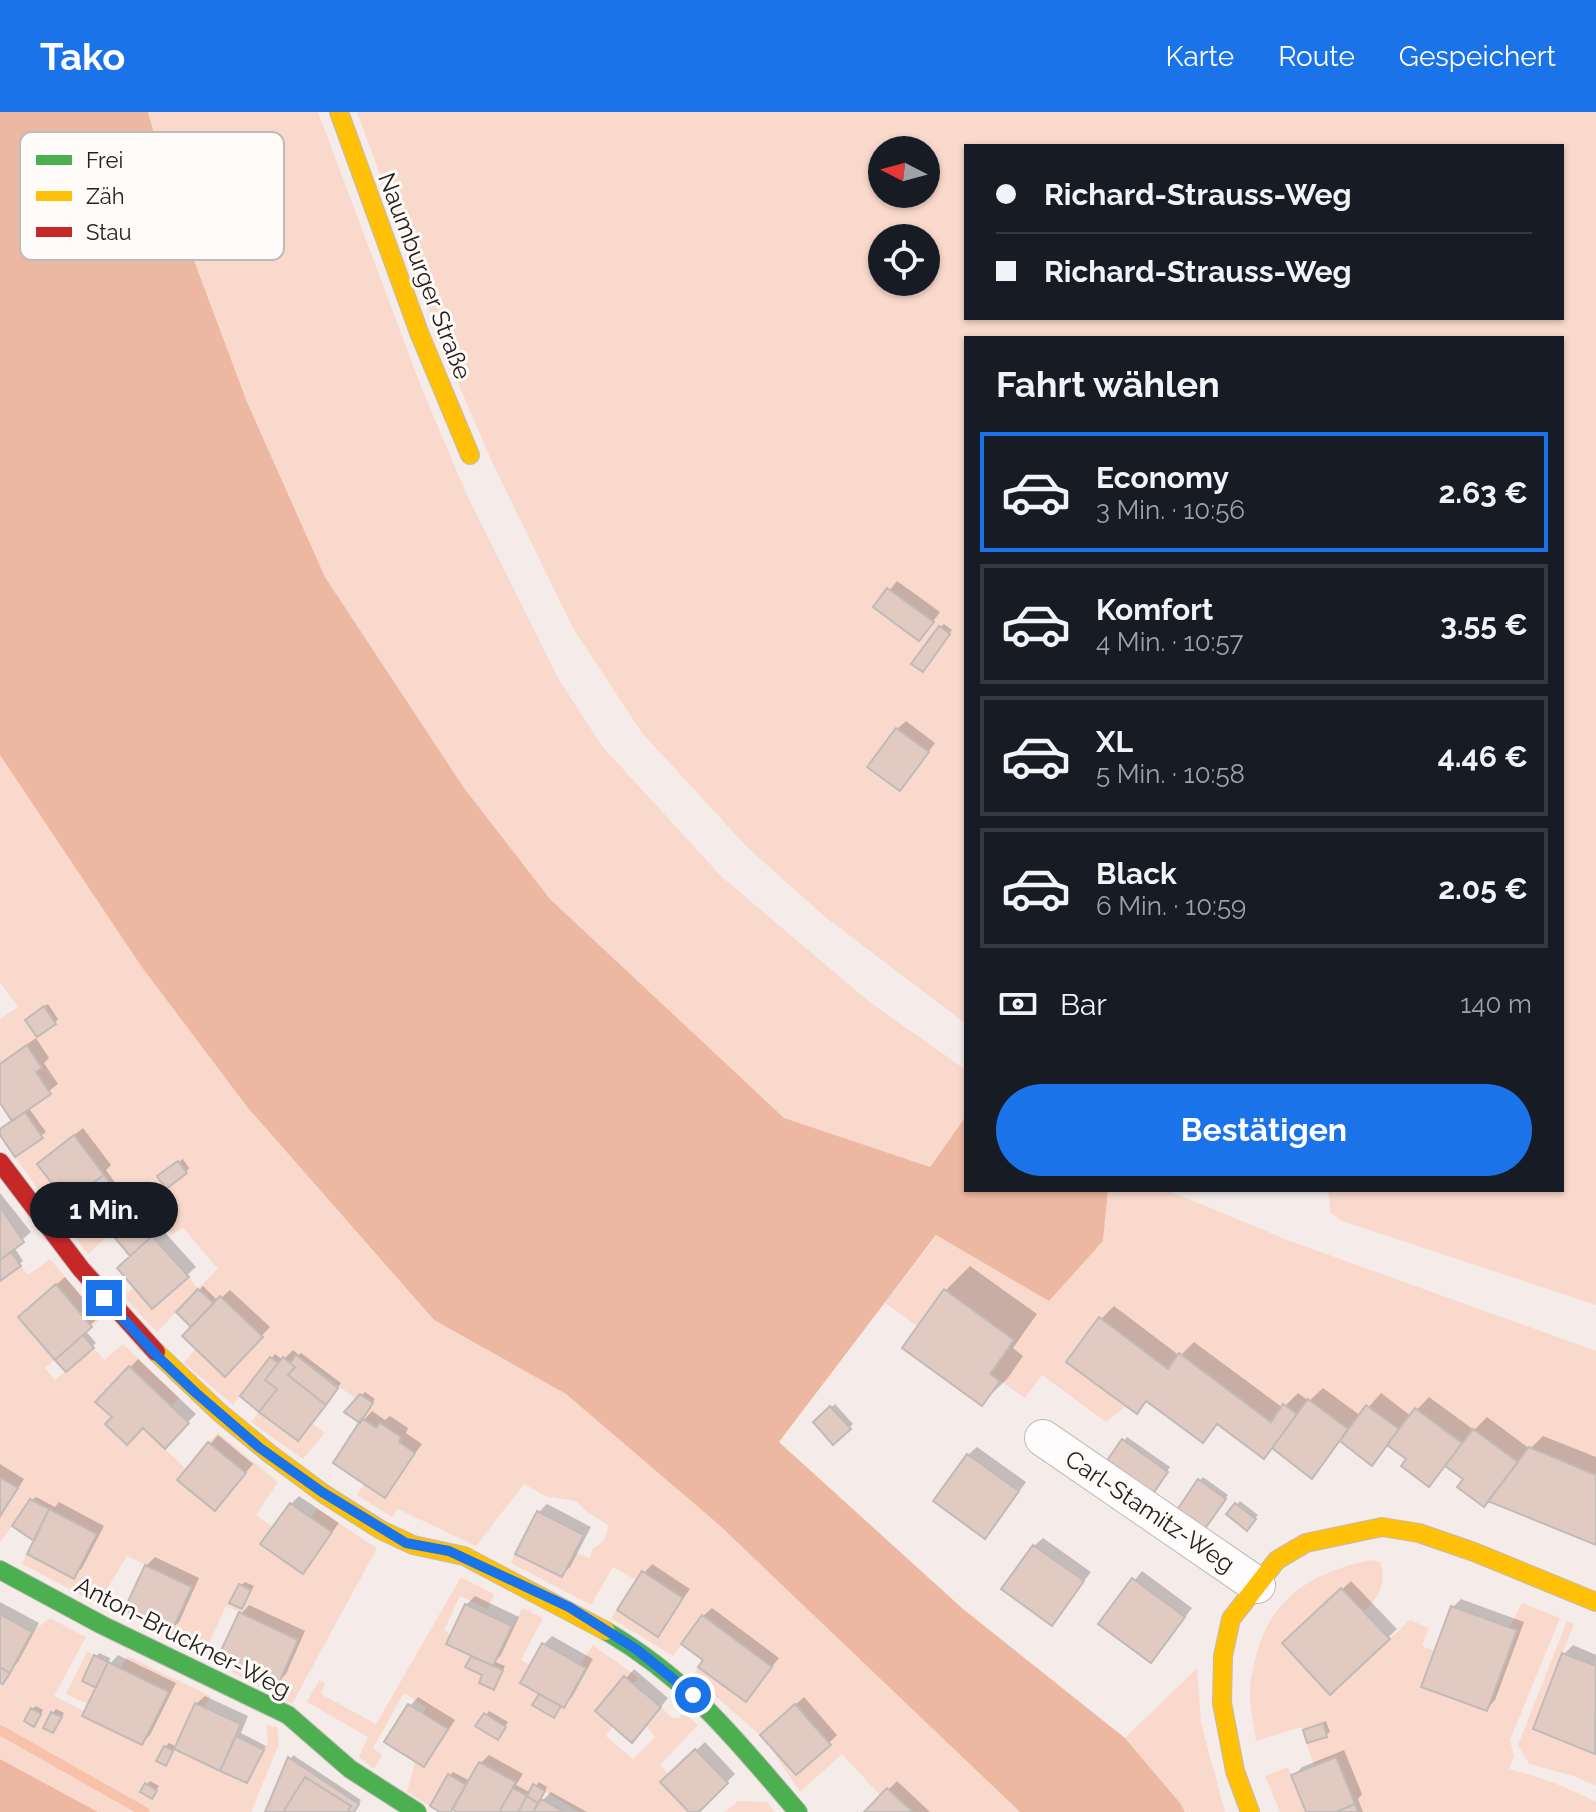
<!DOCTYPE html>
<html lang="de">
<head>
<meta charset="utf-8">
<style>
	body { margin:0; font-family:Raleway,sans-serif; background:#20242c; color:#f1f3f6; height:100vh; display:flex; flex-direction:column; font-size:30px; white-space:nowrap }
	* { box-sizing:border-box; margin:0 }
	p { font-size:26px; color:#9ea1a6 }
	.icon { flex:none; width:44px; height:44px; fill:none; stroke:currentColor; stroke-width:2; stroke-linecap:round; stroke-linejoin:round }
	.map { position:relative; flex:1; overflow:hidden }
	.details { position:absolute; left:964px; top:224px; width:600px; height:856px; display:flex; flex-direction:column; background:#171b24; border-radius:0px; box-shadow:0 2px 6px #0004 }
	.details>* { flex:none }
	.guide { position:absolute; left:964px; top:32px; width:600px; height:176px; border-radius:0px; box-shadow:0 2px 6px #0004; display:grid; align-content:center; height:176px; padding:0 32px; background:#171b24 }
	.needle { width:52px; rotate:276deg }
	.tools { position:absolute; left:868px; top:24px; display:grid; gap:16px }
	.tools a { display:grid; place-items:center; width:72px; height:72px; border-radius:50%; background:#171b24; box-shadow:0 2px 6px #0004; font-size:40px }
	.end { position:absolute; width:36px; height:36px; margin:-18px; border:10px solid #1a73e8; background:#fff; box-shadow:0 0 0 4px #fff }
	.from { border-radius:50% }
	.bubble { position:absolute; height:56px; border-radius:28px; background:#171b24; box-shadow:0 2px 6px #0004; font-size:26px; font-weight:700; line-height:56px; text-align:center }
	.guide b { display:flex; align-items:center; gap:28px; height:76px; font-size:30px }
	.guide b+b { border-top:2px solid #363941 }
	.guide i { width:20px; height:20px; background:#f1f3f6 }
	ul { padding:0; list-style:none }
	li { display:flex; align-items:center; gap:24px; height:120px; margin:0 16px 12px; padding:0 16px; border:4px solid #363941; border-radius:0px }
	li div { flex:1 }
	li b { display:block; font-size:30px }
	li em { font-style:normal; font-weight:700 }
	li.on { border-color:#1a73e8 }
	li>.icon { width:72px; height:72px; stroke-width:1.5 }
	h2 { padding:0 32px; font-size:36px; line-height:96px }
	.pay { display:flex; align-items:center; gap:20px; height:88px; padding:0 32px; font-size:30px }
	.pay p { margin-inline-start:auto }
	.cta { display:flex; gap:16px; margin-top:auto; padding:16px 32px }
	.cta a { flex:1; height:92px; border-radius:48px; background:#1a73e8; color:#fff; font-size:32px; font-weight:700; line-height:92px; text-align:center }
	header { display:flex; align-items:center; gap:48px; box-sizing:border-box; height:112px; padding:0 40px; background:#1a73e8; color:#fff }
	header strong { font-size:38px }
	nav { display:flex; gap:44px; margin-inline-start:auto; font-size:28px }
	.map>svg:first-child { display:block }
	.green { fill:#f9d9cc; fill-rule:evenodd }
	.forest { fill:#edb8a1 }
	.shadow { fill:#0003 }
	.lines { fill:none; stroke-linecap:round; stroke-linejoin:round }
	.stream { stroke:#f7c1aa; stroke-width:10 }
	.building { fill:#e0cac1; stroke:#c1bab8; stroke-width:2 }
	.street-casing { stroke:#c1bab8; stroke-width:38 }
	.fast-casing { stroke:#c1bab8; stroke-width:20 }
	.slow-casing { stroke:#c1bab8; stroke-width:20 }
	.jam-casing { stroke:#c1bab8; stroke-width:20 }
	.street { stroke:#fefcfc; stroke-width:36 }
	.fast { stroke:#4caf50; stroke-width:18 }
	.slow { stroke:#ffc107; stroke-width:18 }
	.jam { stroke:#c62828; stroke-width:18 }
	.route { stroke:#1a73e8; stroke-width:10 }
	.labels { text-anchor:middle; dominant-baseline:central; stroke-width:6; stroke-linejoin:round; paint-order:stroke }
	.street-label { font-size:24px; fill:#27211e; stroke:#fefbf9 }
	.key { fill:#fefbf9; stroke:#bebab7; stroke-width:2 }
	.key-label { font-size:22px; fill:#27211e }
</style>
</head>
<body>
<header>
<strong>Tako</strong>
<nav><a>Karte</a><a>Route</a><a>Gespeichert</a></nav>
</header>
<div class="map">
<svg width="1596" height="1700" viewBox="0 0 1596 1700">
	<rect width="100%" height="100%" fill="#f5ece9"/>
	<!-- green -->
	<path class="green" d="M148,0H318L422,277L467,383L558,566L602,634L721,764L867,888L966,958V1004L930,1055L784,1007L550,787L464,676L325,465L247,290L177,103Z
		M357,0H1596V1193L1342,1109L1331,1101L1328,1078H1562V226H966V912L824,804L748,736L642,621L573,516L492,350L445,241ZM966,34H1562V206H966ZM882,38H926V82H882ZM882,126H926V170H882Z
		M0,643L141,854L248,996L434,1208L566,1282L718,1412L1020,1700H913L887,1676L880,1683L842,1642L800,1680L770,1635L796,1663L830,1633L795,1592L760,1623L692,1564L698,1555L746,1590L771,1555L702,1503L673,1544L611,1506L617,1498L659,1524L683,1486L643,1460L636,1468L613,1455L591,1493L511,1451L515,1442L562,1465L575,1440L589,1446L593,1436C605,1430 607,1426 608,1413L587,1400L576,1389L545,1384L524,1372L476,1434L398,1397L392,1405L357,1383L364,1372L385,1386L414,1341L399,1330L401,1325L380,1311L376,1316L362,1306L356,1287L296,1243L290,1251L283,1245L278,1251L270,1245L233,1293L184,1251L195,1237L226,1265L263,1225L220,1185L214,1191L198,1177L157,1220L123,1184L133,1176L153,1196L189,1165L198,1176L218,1157L183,1116L173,1122L145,1091L88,1142L75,1125L104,1103L98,1095L117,1081L73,1024L37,1052L67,1091L55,1101L15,1045L43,1026L25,1000L36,960L42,955L27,934L0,952V907L18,895L0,870Z
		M1108,1078H1167L1290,1129L1596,1239V1363L1529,1336L1518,1350L1473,1317L1462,1331L1415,1296L1399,1317L1367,1293L1348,1317L1308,1287L1297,1302L1283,1292L1271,1310L1179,1242L1168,1257L1099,1206L1067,1250L1126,1294L1106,1310L1042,1263L1025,1286L990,1262L1014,1228L945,1177L917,1214L885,1191L937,1123L1103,1129Z
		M50,1147L101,1207L92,1215L56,1172L55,1248L45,1256L55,1268L94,1236L104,1248L123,1232L179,1286L171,1294L128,1254L95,1290L112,1305L105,1312L127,1333L143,1316L186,1357L177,1368L215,1399L246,1361L208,1330L218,1321L278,1370L256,1403L273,1415L261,1432L302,1462L332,1420L311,1406L317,1397L377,1436L292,1592L232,1560L236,1553L278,1572L298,1527L226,1494L203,1544L143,1515L145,1509L171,1521L192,1475L127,1444L98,1492L22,1452L27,1442L74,1467L97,1423L31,1387L0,1431V1404L17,1376L0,1365V1169L21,1154L28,1163Z
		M259,1300L297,1329L312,1311L325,1321L303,1347L251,1310Z
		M1371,1448L1380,1450C1387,1470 1379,1486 1364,1499L1341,1476L1282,1532L1330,1582L1410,1508L1429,1516L1422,1534L1435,1539L1421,1575L1487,1599L1517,1519L1509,1516L1522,1491L1560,1506L1510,1628L1514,1644L1509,1657C1540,1665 1568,1675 1596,1690V1700H1358L1336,1646L1314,1654L1301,1615L1256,1629C1254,1615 1251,1601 1250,1587C1249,1573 1253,1557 1256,1544C1271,1484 1314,1460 1371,1448Z
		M461,1465L494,1482L488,1497L460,1484L444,1518L450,1522L446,1532L471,1544L466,1555L482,1563L494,1578L503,1559L493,1554L522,1496L543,1506L521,1548L530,1553L520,1571L539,1582L533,1594L554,1605L561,1594L565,1595L586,1557L580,1553L593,1533L639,1566L633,1572L624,1564L595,1599L613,1614L606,1624L633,1647L655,1625L646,1614L661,1595L672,1606H678L684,1601L698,1613L660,1653L669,1663L689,1700H579L534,1673L527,1684L513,1676L515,1670L479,1650L466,1673L449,1663L430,1694L407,1680L415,1650L425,1655L448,1618L423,1602L426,1595L404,1581L373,1636L382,1643L374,1657L359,1645L368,1625L307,1590L319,1568L325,1571L321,1582L376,1612Z
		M50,1506L86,1525L54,1584L84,1599L82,1604L142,1633L168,1580L121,1557L127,1544L210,1584L204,1595L194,1591L174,1638L247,1670L268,1630L266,1613L277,1615L279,1632L251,1700H98L0,1647V1571L4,1572L32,1520Z
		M1567,1509L1574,1512L1533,1616L1595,1642L1596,1640V1674L1574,1664L1529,1652L1518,1633Z
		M87,1540L94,1543L96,1576L88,1592L66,1582Z
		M1197,1556L1201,1611L1225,1700H1185L1180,1691L1125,1626Z
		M1288,1655L1306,1700H1280L1265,1664Z
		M738,1689L767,1690L775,1700H725Z"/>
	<!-- forest -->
	<path class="forest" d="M0,0H148L177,103L247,290L325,465L464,676L550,787L784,1006L930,1055L966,1004V1078H1108L1103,1129L1049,1189L936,1123L779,1330L963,1497L1125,1626L1180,1691L1185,1700H1020L718,1412L566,1282L434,1208L248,996L141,854L0,643Z
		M0,1647L98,1700H0Z"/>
	<!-- shadow -->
	<path class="shadow" d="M897,469L940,500L927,518L876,495Z
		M944,512L952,518L926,554L940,515Z
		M906,609L935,631L908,668L897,617Z
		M48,892L58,907L55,911L31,904Z
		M36,926L49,946L44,951L58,972L28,995L46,1020L16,1042L0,1020L14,1008L0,987V951Z
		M83,1016L111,1053L106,1058L119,1076L99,1092L88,1078L39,1052Z
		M183,1047L189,1056L186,1060L163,1061Z
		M0,1081L31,1120L14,1135L23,1149L0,1166Z
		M150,1089L167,1108L160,1115L196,1155L187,1163L133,1144L114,1121Z
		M970,1154L1037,1202L1013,1236L1023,1244L1007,1267L982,1291L946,1178Z
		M65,1165L99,1205L85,1218L96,1231L66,1257L29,1197Z
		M203,1174L218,1189L230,1178L270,1215L225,1262L194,1215L179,1200Z
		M1114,1194L1180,1244L1194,1230L1283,1296L1298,1281L1309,1289L1323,1276L1361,1304L1381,1281L1411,1304L1429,1285L1474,1318L1487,1305L1530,1337L1543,1324L1596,1345V1431L1466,1367L1447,1353L1429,1373L1408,1347L1389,1332L1372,1351L1341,1328L1312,1364L1273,1335L1219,1311L1202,1328L1148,1288L1137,1300L1101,1207Z
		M293,1238L299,1243L301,1241L341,1271L332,1283L242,1284L275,1242L283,1248Z
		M138,1247L196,1302L165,1334L143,1314L114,1305L98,1290Z
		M365,1280L375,1287L363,1304L347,1299Z
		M835,1292L853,1312L833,1330L815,1310Z
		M372,1299L385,1308L390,1304L408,1316L406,1321L422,1332L385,1383L364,1308Z
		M218,1323L253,1352L223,1388L180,1368Z
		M1127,1325L1170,1355L1155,1377L1109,1350Z
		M977,1335L1026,1370L993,1416L968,1343Z
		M0,1352L24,1367L0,1406Z
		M1203,1365L1228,1383L1206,1414L1199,1369Z
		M299,1384L339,1411L303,1459L291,1392Z
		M36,1385L55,1395L59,1390L104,1414L82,1456L73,1465L36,1428L32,1388Z
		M1240,1389L1258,1403L1247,1416L1229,1402Z
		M547,1392L591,1415L570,1455L562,1463L538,1401Z
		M1043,1426L1091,1460L1052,1511L1034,1434Z
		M155,1445L199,1466L179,1510L170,1518L146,1454Z
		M652,1452L690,1477L658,1522L644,1461Z
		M1142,1459L1192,1496L1151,1549L1101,1512Z
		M1351,1469L1397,1517L1330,1580L1285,1531Z
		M245,1470L254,1474L242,1495L241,1473Z
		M475,1484L519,1505L501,1543L495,1550L505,1554L494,1575L485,1562L468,1555L474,1543L466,1493Z
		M1461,1487L1524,1510L1495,1588L1487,1597L1453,1495Z
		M0,1490L39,1511L18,1550L0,1568Z
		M249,1493L305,1519L286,1562L277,1570L241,1502Z
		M712,1496L779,1546L746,1587L706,1548L703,1504Z
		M552,1524L593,1547L572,1585L564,1593L562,1592L557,1600L540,1583L543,1533Z
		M1573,1533L1596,1543L1595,1639L1564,1542Z
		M99,1541L110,1546L108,1554L118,1543L176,1571L150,1623L142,1631L102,1568L96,1545Z
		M634,1557L668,1586L640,1620L598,1599Z
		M205,1584L248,1604L241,1621L266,1634L247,1668L175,1636L166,1651L165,1635L169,1631L177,1635L196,1592Z
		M418,1585L455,1608L432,1644L424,1652L410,1594Z
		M804,1585L837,1623L829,1631L771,1615Z
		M36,1594L43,1598L37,1609L32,1597Z
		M56,1597L64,1601L56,1615L53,1601Z
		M489,1599L508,1610L501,1622L478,1614Z
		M1326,1609L1330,1620L1326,1623L1305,1618Z
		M705,1630L735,1662L696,1700H692L663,1670Z
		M1344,1638L1362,1682L1358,1687L1363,1700H1308L1294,1664L1302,1655Z
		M293,1643L361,1688L353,1700H267Z
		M489,1643L523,1662L516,1673L531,1681L539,1670L547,1675L540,1691L551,1680L587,1700H461L453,1695L450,1700H444L450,1663L453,1660L470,1669L481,1651Z
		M150,1669L159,1674L155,1681L147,1672Z
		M897,1669L930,1700H867Z"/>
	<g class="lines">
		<!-- stream -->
		<path class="stream" d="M0,1618L145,1700"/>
	</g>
	<!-- building -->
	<path class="building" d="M887,476L934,510L919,529L873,495Z
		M939,514L950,522L923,560L911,552Z
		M896,616L929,640L900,679L867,655Z
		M44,894L56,912L37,925L25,908Z
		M27,933L42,956L36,960L51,982L12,1009L0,991V952Z
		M25,1000L43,1026L15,1045L0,1023V1017Z
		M74,1023L104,1063L67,1091L37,1052Z
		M178,1049L187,1061L166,1077L157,1064Z
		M104,1063L117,1081L98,1095L85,1077Z
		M146,1091L165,1113L130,1144L111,1121Z
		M0,1095L24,1130L0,1148Z
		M152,1124L189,1165L152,1197L117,1156Z
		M11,1140L21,1154L0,1169V1148Z
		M56,1172L92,1215L55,1248L18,1205Z
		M198,1177L214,1191L191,1215L176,1200Z
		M944,1177L1014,1228L990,1262L1000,1269L982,1294L902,1236Z
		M220,1184L263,1225L225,1265L182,1224Z
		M1099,1205L1168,1257L1179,1241L1271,1310L1283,1292L1297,1302L1264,1347L1217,1312L1203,1331L1146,1289L1137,1302L1066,1250Z
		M83,1223L94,1236L66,1260L55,1248Z
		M296,1243L338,1276L326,1293L288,1263L295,1255L290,1251Z
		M270,1245L278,1251L265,1268L277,1277L259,1300L240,1284Z
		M283,1245L295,1255L288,1263L326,1293L298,1329L259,1300L277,1277L265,1268Z
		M129,1254L189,1311L165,1337L143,1316L127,1333L105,1312L112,1305L95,1290Z
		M360,1282L373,1291L360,1311L344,1300Z
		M1308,1287L1348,1317L1312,1367L1272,1336Z
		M1366,1293L1399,1317L1372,1354L1340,1329Z
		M830,1294L851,1317L833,1333L813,1310Z
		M1415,1296L1462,1331L1429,1375L1401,1354L1406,1347L1387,1333Z
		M362,1306L376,1316L380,1311L401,1325L399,1330L415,1341L385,1386L333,1351Z
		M1473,1317L1518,1350L1484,1395L1457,1375L1463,1367L1445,1354Z
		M1122,1327L1168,1360L1152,1383L1106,1350Z
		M208,1330L246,1361L215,1399L177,1368Z
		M1529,1335L1596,1363V1433L1488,1389Z
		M967,1342L1019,1379L985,1427L933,1389Z
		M0,1365L18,1376L0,1404Z
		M1198,1367L1226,1387L1202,1421L1175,1401Z
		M30,1387L49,1397L34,1429L12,1414Z
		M290,1391L332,1420L303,1462L260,1432Z
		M1235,1391L1256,1407L1247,1419L1226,1402Z
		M49,1397L97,1422L74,1467L27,1442Z
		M537,1399L584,1423L562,1465L515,1442Z
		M1033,1433L1084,1469L1052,1514L1001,1477Z
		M145,1453L192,1475L171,1521L124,1498Z
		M642,1459L683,1486L658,1525L617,1498Z
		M1132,1466L1185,1505L1151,1551L1098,1512Z
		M239,1472L251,1478L242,1497L229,1491Z
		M1341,1476L1390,1527L1330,1583L1282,1531Z
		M465,1492L512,1514L493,1554L446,1532Z
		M1451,1494L1517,1518L1487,1599L1421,1575Z
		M239,1500L298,1528L278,1573L218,1545Z
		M0,1502L32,1520L10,1561L0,1555Z
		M702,1503L772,1555L746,1590L698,1555L703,1548L681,1532Z
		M542,1531L586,1556L564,1596L520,1571Z
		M1562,1541L1596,1554L1595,1642L1533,1617Z
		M94,1543L108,1550L96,1576L82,1569Z
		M471,1544L503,1558L494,1578L479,1571L482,1563L465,1555Z
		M108,1550L169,1580L142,1633L82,1604Z
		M0,1555L10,1561L3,1572L0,1571Z
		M624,1564L661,1595L632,1631L595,1599Z
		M539,1582L561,1594L554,1606L532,1593Z
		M195,1591L241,1612L220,1659L174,1637Z
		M408,1592L448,1617L424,1655L384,1630Z
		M795,1592L831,1633L796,1663L760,1623Z
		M31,1596L41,1602L34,1615L24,1609Z
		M51,1600L62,1605L53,1621L43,1616Z
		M484,1601L506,1615L498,1628L475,1614Z
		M1323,1611L1327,1625L1307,1631L1303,1618Z
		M236,1624L264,1638L247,1671L220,1659Z
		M164,1634L173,1639L166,1654L156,1649Z
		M695,1637L728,1671L699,1700H689L660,1670Z
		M288,1645L359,1692L354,1700H347L351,1694L305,1665L283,1700H265Z
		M1336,1645L1355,1692L1336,1700H1306L1291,1663Z
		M479,1650L516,1670L499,1700H457L452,1697Z
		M448,1662L466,1673L451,1700H440L430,1694Z
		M305,1665L351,1694L347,1700H283Z
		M145,1671L157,1679L152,1687L140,1680Z
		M533,1672L545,1679L538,1691L527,1684Z
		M513,1676L527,1684L518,1700H499Z
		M887,1676L913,1700H864Z
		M527,1684L538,1691L533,1700H518Z
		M541,1687L564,1700H533Z
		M1355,1692L1358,1700H1336Z"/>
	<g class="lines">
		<!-- street casing -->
		<g class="street-casing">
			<path id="street" d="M1043,1326L1257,1473"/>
		</g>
		<!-- fast casing -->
		<g class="fast-casing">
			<path id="fast" d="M0,1458L102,1513L288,1603L350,1657L417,1700
				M606,1519C691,1569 735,1627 798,1700"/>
		</g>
		<!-- slow casing -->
		<g class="slow-casing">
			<path id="slow" d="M339,0L420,223L470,343
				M156,1240L219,1300L270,1342L324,1382L381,1418L413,1433L464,1444L606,1519
				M1250,1700L1235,1659L1222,1591L1223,1544L1231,1507L1277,1448L1306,1431L1382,1415L1419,1421L1474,1440L1596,1490"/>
		</g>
		<!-- jam casing -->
		<g class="jam-casing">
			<path id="jam" d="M0,1050L81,1157L156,1240"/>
		</g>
		<!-- street -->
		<use href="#street" class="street"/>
		<!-- fast -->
		<use href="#fast" class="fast"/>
		<!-- slow -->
		<use href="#slow" class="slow"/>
		<!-- jam -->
		<use href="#jam" class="jam"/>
	</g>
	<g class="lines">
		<!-- route -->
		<path class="route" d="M104,1186L158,1245L196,1281L260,1336L322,1380L406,1431L449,1439L569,1495L636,1537L693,1583"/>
	</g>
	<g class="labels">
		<!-- street labels -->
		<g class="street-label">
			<text transform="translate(425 164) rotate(69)">Naumburger Straße</text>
			<text transform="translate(1150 1399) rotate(34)">Carl-Stamitz-Weg</text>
			<text transform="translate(183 1525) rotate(27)">Anton-Bruckner-Weg</text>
		</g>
	</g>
	<!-- legend -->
	<rect x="20" y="20" width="264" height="128" rx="12" class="key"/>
	<rect x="36" y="43" width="36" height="10" fill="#4caf50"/>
	<rect x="36" y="79" width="36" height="10" fill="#ffc107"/>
	<rect x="36" y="115" width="36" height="10" fill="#c62828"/>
	<g class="key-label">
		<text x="86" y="56">Frei</text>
		<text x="86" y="92">Zäh</text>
		<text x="86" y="128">Stau</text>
	</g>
</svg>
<div class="tools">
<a><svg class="needle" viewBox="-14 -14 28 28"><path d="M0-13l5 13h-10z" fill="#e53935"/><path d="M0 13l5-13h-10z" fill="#9ea1a6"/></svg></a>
<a><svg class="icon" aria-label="locate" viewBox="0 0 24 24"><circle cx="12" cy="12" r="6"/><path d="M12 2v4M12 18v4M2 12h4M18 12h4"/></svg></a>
</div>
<i class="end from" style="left:693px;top:1583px"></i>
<i class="end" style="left:104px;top:1186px"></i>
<div class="bubble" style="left:30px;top:1070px;width:148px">1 Min.</div>
<div class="guide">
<b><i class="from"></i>Richard-Strauss-Weg</b>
<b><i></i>Richard-Strauss-Weg</b>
</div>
<section class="details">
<h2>Fahrt wählen</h2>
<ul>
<li class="on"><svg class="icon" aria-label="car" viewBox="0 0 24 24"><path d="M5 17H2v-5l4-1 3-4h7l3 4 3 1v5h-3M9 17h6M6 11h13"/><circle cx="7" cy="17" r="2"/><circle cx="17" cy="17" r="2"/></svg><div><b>Economy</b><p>3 Min. · 10:56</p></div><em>2.63 €</em></li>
<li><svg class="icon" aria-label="car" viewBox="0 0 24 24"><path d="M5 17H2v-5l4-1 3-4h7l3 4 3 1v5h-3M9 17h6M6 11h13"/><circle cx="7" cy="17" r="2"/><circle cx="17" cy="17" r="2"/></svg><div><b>Komfort</b><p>4 Min. · 10:57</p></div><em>3.55 €</em></li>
<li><svg class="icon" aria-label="car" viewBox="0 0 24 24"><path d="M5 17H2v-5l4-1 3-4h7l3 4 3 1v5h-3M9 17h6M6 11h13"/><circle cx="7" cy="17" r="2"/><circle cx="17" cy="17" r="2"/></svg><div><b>XL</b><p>5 Min. · 10:58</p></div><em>4.46 €</em></li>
<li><svg class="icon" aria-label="car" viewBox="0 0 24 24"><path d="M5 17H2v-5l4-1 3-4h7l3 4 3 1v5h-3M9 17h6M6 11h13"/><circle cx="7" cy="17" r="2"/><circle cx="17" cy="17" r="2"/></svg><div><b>Black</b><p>6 Min. · 10:59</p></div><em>2.05 €</em></li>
</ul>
<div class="pay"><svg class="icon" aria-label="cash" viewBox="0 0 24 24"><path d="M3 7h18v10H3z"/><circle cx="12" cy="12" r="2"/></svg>Bar<p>140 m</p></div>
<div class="cta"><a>Bestätigen</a></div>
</section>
</div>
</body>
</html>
